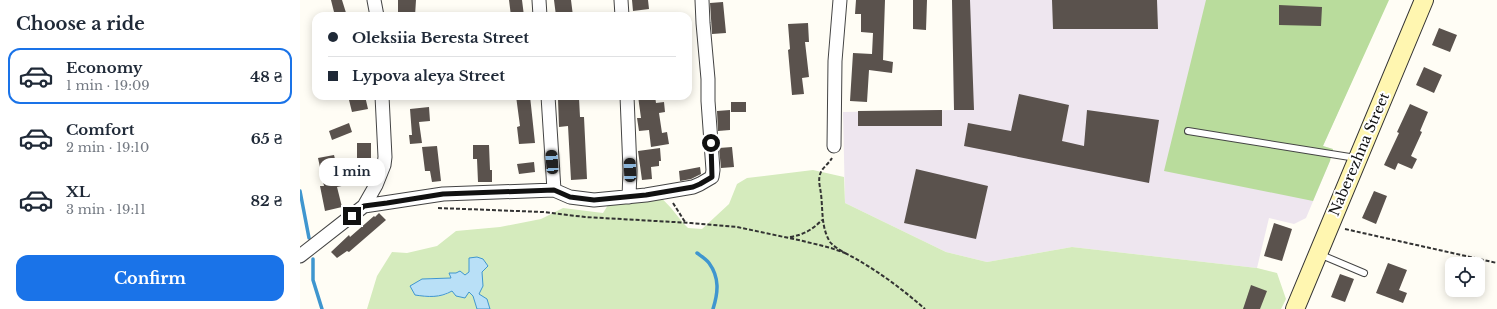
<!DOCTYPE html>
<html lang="en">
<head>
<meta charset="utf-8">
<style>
	body { margin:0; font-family:"Libre Baskerville",serif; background:#f2f2f3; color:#1f2937; height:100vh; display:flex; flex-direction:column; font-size:15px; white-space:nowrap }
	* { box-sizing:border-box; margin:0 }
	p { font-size:13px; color:#747a83 }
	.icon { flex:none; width:22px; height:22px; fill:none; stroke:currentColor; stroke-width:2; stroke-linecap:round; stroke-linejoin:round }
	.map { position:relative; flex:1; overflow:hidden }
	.sheet { display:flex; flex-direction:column; background:#fff; width:300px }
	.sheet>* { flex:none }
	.top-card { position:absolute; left:12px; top:12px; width:380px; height:88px; border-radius:12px; box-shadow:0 2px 10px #0003; display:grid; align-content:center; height:88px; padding:0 16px; background:#fff }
	.fabs { position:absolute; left:1145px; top:257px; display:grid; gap:8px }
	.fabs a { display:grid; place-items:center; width:40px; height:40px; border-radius:8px; background:#fff; box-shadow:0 2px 10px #0003; font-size:20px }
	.end { position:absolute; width:18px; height:18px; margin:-9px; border:5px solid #111; background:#fff; box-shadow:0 0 0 2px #fff }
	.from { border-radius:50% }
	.bubble { position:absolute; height:28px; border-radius:12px; background:#fff; box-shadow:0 2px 10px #0003; font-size:13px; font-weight:800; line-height:28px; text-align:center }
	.car { position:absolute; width:12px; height:24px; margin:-12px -6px; border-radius:5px; box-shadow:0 0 3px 1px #0007; background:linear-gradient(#222 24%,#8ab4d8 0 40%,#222 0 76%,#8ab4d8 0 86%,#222 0) }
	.top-card b { display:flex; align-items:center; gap:14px; height:38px; font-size:15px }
	.top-card b+b { border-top:1px solid #e0e1e3 }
	.top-card i { width:10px; height:10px; background:#1f2937 }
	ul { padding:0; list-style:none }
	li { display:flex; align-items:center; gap:12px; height:56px; margin:0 8px 6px; padding:0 8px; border:2px solid transparent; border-radius:12px }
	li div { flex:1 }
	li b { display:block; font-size:15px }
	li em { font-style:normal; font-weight:800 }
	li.current { border-color:#1a73e8 }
	li>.icon { width:36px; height:36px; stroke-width:1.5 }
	h2 { padding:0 16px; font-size:18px; line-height:48px }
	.action { display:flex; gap:8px; margin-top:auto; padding:8px 16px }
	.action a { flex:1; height:46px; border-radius:12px; background:#1a73e8; color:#fff; font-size:16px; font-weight:800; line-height:46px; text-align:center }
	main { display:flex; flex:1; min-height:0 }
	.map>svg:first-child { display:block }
	.industrial { fill:#eee6ef }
	.green { fill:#d5ebbd }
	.forest { fill:#b9dc9c }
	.water { fill:#b9e0f7; stroke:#3f96cf }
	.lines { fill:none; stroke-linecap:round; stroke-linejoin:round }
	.stream { stroke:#3f96cf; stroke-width:3.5 }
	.building { fill:#5a524d }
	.service-casing { stroke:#444; stroke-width:8 }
	.minor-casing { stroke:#444; stroke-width:15 }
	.secondary-casing { stroke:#333; stroke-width:20 }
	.path { stroke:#333; stroke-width:2; stroke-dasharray:4 2; stroke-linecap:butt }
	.service { stroke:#fff; stroke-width:6 }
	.minor { stroke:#fff; stroke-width:13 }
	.secondary { stroke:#fff6b0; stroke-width:18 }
	.route { stroke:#111; stroke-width:5 }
	.labels { text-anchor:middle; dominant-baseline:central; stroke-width:4; stroke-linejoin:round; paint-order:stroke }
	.street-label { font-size:14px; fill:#111; stroke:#fff }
</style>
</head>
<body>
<main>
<section class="sheet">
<h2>Choose a ride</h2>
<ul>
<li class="current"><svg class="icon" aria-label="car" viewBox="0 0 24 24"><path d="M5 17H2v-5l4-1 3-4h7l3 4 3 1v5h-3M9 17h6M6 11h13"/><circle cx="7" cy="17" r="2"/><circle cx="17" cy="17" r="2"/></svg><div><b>Economy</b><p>1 min · 19:09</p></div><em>48 ₴</em></li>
<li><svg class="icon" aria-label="car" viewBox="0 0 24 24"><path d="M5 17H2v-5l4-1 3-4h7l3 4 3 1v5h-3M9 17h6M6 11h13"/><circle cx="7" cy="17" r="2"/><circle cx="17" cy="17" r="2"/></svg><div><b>Comfort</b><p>2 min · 19:10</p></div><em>65 ₴</em></li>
<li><svg class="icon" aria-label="car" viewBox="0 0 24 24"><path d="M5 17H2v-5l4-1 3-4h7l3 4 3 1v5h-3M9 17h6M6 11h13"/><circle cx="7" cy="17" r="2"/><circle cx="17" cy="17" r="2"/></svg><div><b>XL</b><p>3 min · 19:11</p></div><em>82 ₴</em></li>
</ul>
<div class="action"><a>Confirm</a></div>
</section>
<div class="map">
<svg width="1197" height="309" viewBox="0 0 1197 309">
	<rect width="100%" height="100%" fill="#fffdf5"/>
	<!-- industrial -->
	<path class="industrial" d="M652,0H1088L1023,146L1033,149L1030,161L1006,218L994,224L969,218L957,268L772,247L687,262L646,252L545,203L543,112L654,110Z"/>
	<!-- green -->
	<path class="green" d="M513,170L544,177L545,203L646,252L687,262L772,247L957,268L977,273L986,299L981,309H190L189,307L179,294C187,276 180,271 169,258V272L165,276L149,274L151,278H130L125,297L145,295L152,291H169L173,296L177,309H67L77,276L92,252L107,253L137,246L156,231L200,227L241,219L263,208L303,213L308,205L361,198C371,206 378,218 388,228L402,229L429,204L437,184L447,178Z"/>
	<!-- forest -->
	<path class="forest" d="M906,0H1089L1023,146L1033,149L1030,161L1013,201L864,171Z"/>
	<!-- water -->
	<path class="water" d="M177,257L183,259L188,266L182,272L183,286L179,294L187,299L190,309H177L173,296L169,292L165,298L156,296L152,291C140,298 128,297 115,295L110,286L122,279L151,278L149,273H156L160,271L165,275L169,272V258Z"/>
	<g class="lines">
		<!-- stream -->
		<path class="stream" d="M0,191L9,238
			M397,253C401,256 406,259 409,263C420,278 418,293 413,309
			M13,259V280L22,309"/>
	</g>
	<!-- building -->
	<path class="building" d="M31,0H42L47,16H35Z
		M98,0H116L115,16H98Z
		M209,0H222L224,16H211Z
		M254,0H271L273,16H256Z
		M332,0H348L349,9L333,11Z
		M556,0H585L583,60L593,62L592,73L569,70L567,102L550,101L553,53L572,54L573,33L561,32V14H555Z
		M613,0H627L626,30L613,29Z
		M652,0H670L674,110H654Z
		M752,0H857L858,29H753Z
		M423,2L426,33L412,34L410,3Z
		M979,5L1022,7L1021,26L979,25Z
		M508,23L509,42H505L509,77L502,78L504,94L492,95L488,50L490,49L488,24Z
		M1139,28L1157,35L1150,52L1132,45Z
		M1124,67L1142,75L1134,93L1116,85Z
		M719,94L769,105L762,141L784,146L787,110L859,120L849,183L664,146L668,123L711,131Z
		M48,96H65L68,109L52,112Z
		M216,96H230L235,143L219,144L217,127L220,126Z
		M338,96H355L356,103L364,102L365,112L359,113L362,133L367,132L369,144L351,147L349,130L339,131L337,118H341Z
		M279,98L280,117H284L287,179L271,180L268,126L259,127L258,99Z
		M431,102H446V112H431Z
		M1110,104L1128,112L1120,131L1122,132L1111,156L1117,159L1112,169L1098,163L1095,170L1084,165L1099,133L1097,132Z
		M129,107L130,121L119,122L122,143L110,144L109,135H112L110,109Z
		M430,110V130L418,131L417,111Z
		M642,110V126H558V111Z
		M49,123L52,132L32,140L29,131Z
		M57,143H71V160L57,159Z
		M173,145H189L190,170H192V182H178L177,159H173Z
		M137,146L141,181L132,182L130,171H125L122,147Z
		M432,147L434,167L421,168L419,148Z
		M360,148L361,161H359V166L351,167L352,179L342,180L338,151Z
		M34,155L38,171L57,167L60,182L37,187L42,207L25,211L20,186H24L18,158Z
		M234,162L235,172L219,174L217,164Z
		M400,167L401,174L391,179L380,181L379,171Z
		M616,169L688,186L676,239L604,223Z
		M1074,191L1087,196L1076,224L1062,218Z
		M79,213L86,220L49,252L47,251L37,258L31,252L49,235L50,237L74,216L75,217Z
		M974,223L992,229L982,261L964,256Z
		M1088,263L1107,270L1099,290L1107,293L1103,303L1076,293Z
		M1040,274L1054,279L1045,302L1031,297Z
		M951,285L967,291L960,309H943Z"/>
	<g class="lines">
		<!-- service casing -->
		<g class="service-casing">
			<path id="service" d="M888,131L1056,158
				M1019,254L1064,273"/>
		</g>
		<!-- minor casing -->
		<g class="minor-casing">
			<path id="minor" d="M74,0L77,16
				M239,0L240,16
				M321,0L322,16
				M248,96L254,190
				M327,96L330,170L329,197
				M534,146L535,61L540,0
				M64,206L143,194L254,190L270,197L294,200L346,195L393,187L400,184L412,177L413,170L408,101V79L403,23L402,0
				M0,256L64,206L76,185L84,165L85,157L82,96"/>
		</g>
		<!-- secondary casing -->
		<g class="secondary-casing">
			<path id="secondary" d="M995,309L1124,0"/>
		</g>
		<!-- path -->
		<path class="path" d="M373,203L385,222
			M138,208L243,212L285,217L391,223L437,227L503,241L531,248L545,253C540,250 533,246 530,242C521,227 523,211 521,194C520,186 517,178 522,170C525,166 529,163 532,158
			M1045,229L1197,263
			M490,237C504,235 513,229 522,220
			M545,253C574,268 600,287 625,309"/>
		<!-- service -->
		<use href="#service" class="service"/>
		<!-- minor -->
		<use href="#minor" class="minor"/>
		<!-- secondary -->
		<use href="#secondary" class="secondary"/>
	</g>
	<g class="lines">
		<!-- route -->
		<path class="route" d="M52,216L64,206L87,203L143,194L254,190L270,197L294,200L346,195L393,187L400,184L412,177L411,143"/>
	</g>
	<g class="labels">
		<!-- street labels -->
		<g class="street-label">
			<text transform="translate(1059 154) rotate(-67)">Naberezhna Street</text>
		</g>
	</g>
</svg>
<div class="fabs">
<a><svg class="icon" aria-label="locate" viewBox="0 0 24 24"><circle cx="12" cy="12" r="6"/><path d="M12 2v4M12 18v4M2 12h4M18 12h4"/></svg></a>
</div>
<i class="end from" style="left:411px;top:143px"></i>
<i class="end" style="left:52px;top:216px"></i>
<div class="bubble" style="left:19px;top:158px;width:66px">1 min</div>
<i class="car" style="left:252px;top:162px;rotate:356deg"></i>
<i class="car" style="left:330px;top:170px;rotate:358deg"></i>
<div class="top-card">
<b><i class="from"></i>Oleksiia Beresta Street</b>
<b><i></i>Lypova aleya Street</b>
</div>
</div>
</main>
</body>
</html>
